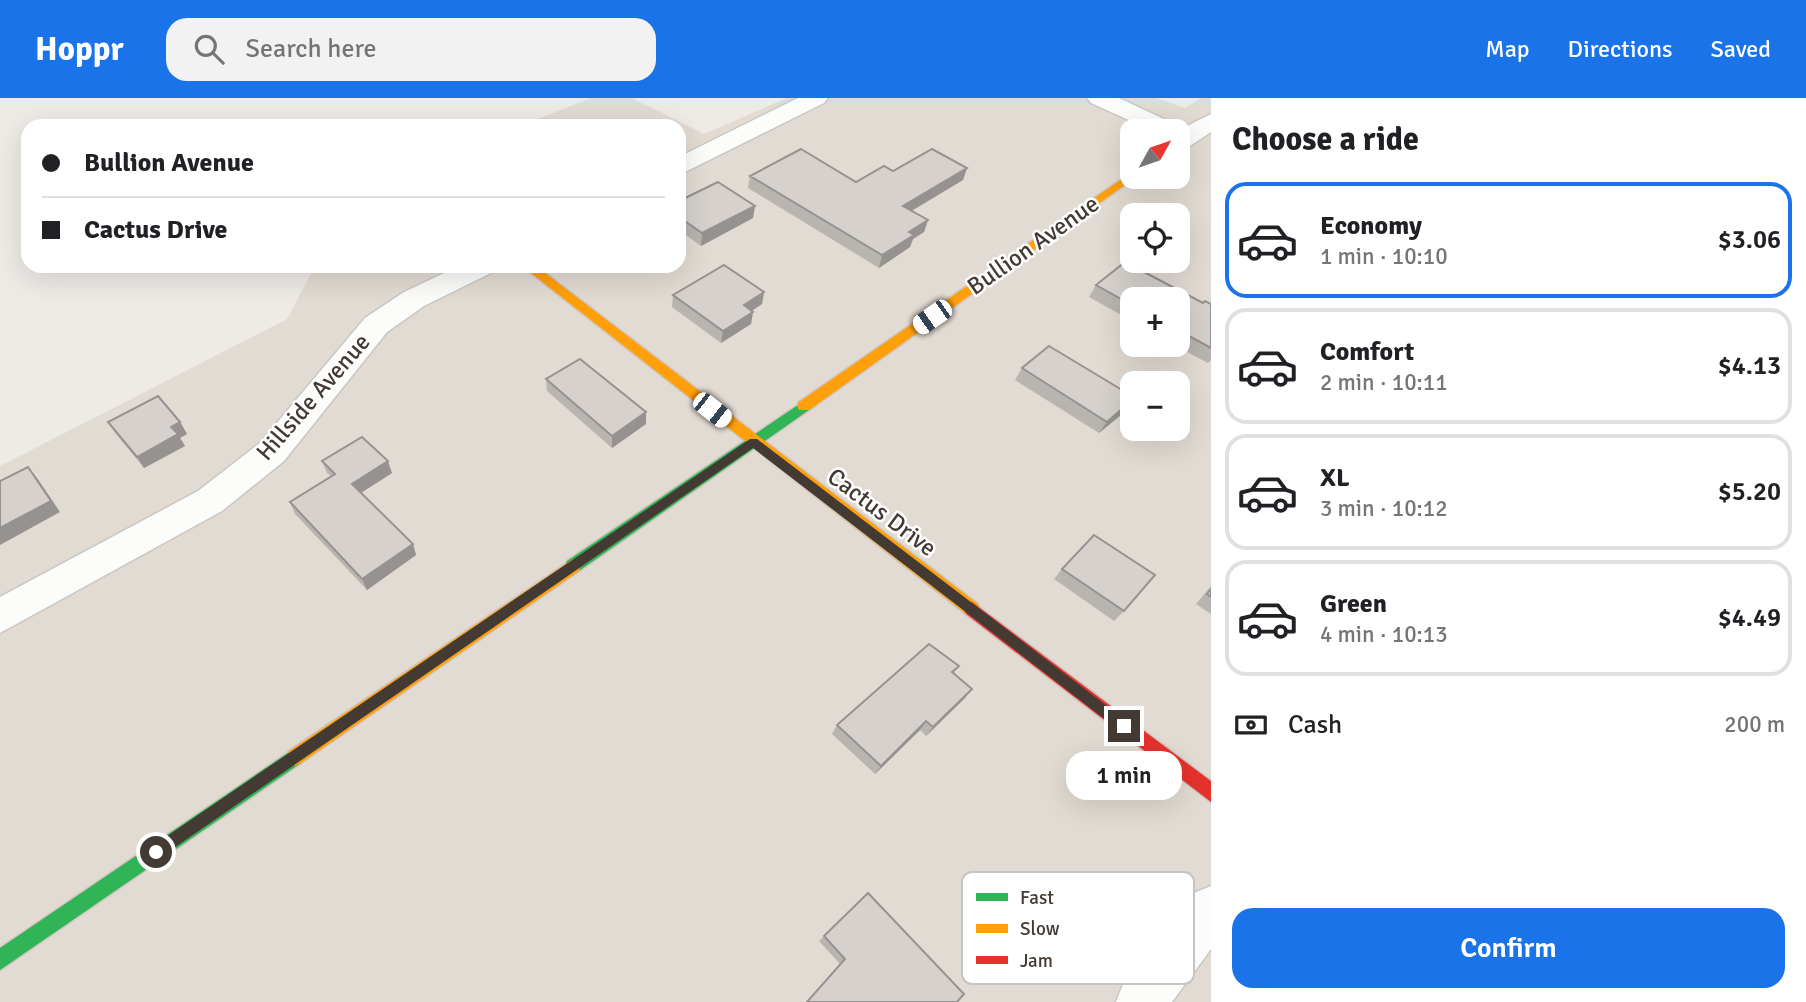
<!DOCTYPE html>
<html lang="en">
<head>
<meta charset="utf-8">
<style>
	body { margin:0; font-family:Signika,sans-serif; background:#f2f2f2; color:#202124; height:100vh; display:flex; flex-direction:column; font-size:26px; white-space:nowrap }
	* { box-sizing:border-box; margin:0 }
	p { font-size:23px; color:#757577 }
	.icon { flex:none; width:38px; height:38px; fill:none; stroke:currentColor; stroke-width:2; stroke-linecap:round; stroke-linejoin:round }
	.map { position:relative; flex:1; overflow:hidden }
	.details { display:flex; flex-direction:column; background:#fff; width:595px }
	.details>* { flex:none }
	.banner { position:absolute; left:21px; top:21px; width:665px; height:154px; border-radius:21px; box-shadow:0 7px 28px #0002; display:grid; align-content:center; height:154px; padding:0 21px; background:#fff }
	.needle { width:46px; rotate:50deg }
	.fabs { position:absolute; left:1120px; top:21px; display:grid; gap:14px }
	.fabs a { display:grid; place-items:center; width:70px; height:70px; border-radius:14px; background:#fff; box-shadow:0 7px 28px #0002; font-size:35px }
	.end { position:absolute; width:32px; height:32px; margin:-16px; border:9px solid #423a33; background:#fff; box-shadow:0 0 0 4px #fff }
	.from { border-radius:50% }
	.bubble { position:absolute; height:49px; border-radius:21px; background:#fff; box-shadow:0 7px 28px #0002; font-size:23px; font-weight:600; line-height:49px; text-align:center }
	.car { position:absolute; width:21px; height:42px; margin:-21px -10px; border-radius:9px; box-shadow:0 0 5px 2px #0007; background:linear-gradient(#fff 24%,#345 0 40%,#fff 0 76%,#345 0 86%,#fff 0) }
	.banner b { display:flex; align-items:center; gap:24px; height:66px; font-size:26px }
	.banner b+b { border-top:2px solid #e0e0e0 }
	.banner i { width:18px; height:18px; background:#202124 }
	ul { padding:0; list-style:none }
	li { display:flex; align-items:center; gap:21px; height:116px; margin:0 14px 10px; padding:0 7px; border:4px solid #e0e0e0; border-radius:21px }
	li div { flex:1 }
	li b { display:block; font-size:26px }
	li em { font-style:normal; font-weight:600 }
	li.selected { border-color:#1a73e8 }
	li>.icon { width:63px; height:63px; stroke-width:1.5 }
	h2 { padding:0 21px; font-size:32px; line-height:84px }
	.pay { display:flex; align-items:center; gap:18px; height:77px; padding:0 21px; font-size:26px }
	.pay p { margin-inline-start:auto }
	.primary-button { display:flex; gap:14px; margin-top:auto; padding:14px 21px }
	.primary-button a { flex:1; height:80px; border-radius:21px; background:#1a73e8; color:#fff; font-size:28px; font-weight:600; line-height:80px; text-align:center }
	header { display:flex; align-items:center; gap:42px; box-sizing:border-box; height:98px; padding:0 35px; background:#1a73e8; color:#fff }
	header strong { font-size:33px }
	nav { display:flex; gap:38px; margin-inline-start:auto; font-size:24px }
	.search { width:490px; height:63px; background:#f2f2f2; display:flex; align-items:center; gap:18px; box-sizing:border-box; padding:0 24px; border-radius:21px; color:#757577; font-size:26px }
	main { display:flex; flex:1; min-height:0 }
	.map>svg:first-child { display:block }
	.residential { fill:#e2dbd3; fill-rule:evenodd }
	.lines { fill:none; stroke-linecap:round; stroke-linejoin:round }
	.street-casing { stroke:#cac6c2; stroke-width:3 }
	.fast-casing { stroke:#cfc7be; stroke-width:3 }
	.slow-casing { stroke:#cfc7be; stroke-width:3 }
	.jam-casing { stroke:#cfc7be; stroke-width:3 }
	.street { fill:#fcfcfb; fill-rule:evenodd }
	.fast { fill:#30b455; fill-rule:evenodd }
	.slow { fill:#ff9f0a; fill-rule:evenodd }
	.jam { fill:#e5322d; fill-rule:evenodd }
	.wall { fill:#b8b4b0 }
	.shaded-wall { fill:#969290 }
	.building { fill:#d6d1cd; stroke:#969290; stroke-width:2 }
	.route { fill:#423a33 }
	.labels { text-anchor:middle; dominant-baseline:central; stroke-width:5; stroke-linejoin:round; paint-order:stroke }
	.street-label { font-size:24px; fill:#423a33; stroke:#fff }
	.key { fill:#fff; stroke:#c6c4c2; stroke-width:2 }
	.key-label { font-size:19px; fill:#423a33 }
</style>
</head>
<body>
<header>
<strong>Hoppr</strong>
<div class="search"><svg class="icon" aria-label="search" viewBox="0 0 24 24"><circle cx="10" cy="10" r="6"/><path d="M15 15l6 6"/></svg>Search here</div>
<nav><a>Map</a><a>Directions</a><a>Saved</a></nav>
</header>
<main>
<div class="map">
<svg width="1211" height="904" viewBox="0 0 1211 904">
	<rect width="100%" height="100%" fill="#eeeae6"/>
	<!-- residential -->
	<path class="residential" d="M591,0H632L704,36L787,0H1156L1185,10L1201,0H1211V904H0V368L287,221L315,168H679V28H520ZM1132,33H1178V79H1132ZM1132,117H1178V163H1132ZM1132,201H1178V247H1132ZM1132,285H1178V331H1132Z"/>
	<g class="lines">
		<!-- street casing -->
		<g class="street-casing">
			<path id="street" d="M798,0H828L824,5L679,77V59Z
				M1087,0H1119L1183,30L1211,16V34L1187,50L1178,52V33H1153L1091,5Z
				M459,168H497L493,174L424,208L387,234L284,363L222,413L0,535V499L198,393L260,345L365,220L404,194Z
				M1211,788V851L1172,904H1116L1123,886L1194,795Z"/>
		</g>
		<!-- fast casing -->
		<g class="fast-casing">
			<path id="fast" d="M804,303L809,304L811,308L809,312L579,473H567L565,468L567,463Z
				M295,650L301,653L304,659L301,665L0,872V850Z"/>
		</g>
		<!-- slow casing -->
		<g class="slow-casing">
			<path id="slow" d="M1132,74V79H1136L809,312H799L797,308L799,304Z
				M522,168H536L978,506L980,511L978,516L972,518L966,516Z
				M573,461L579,463L581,468L579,473L301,665L295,668L289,665L286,659L289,653Z"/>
		</g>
		<!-- jam casing -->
		<g class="jam-casing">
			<path id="jam" d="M972,504L1211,683V704L966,516L964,511L966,506Z"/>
		</g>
		<!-- street -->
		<use href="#street" class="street"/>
		<!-- fast -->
		<use href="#fast" class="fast"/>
		<!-- slow -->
		<use href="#slow" class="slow"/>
		<!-- jam -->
		<use href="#jam" class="jam"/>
	</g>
	<!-- wall -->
	<path class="wall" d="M967,70L963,82L912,113L928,122L924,134L913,141L910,149L879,170L748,90L750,78L856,84L893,73Z
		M679,103L755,108L753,120L701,148L679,132Z
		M1096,187L1211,206V262L1208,265L1174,247H1178V201H1132V223L1089,199Z
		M764,194L762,206L752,213L753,214L751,226L721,245L672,209L673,197Z
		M1022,270L1132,298V303L1127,312L1099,335L1015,282Z
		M546,281L646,326L612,350L547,293Z
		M108,324H180L187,336L180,340L185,348L144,370L116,336Z
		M322,363L392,375L361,395L413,446L416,457L367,492L295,416L290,404L331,378L327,375Z
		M1062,471L1124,513L1114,523L1054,481Z
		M1211,488V516L1196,506Z
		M959,568L954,575L965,600L926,638L920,632L875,676L832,636L837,627Z
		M868,795L957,904H806L840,866L819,843Z"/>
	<!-- shaded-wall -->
	<path class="shaded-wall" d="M967,70L963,82L899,120L903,108Z
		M755,108L753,120L701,148L702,135Z
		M928,122L924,134L913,141L910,149L879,170L882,157L909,134Z
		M764,194L762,206L742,219L744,207Z
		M753,214L751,226L721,245L723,233Z
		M1132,302L1127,312L1099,335L1107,324Z
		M646,314V326L612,350V338Z
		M180,324L187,336L180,340L185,348L144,370L137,359L171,329Z
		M388,363L392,375L356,398L352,386Z
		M28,369L37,380L60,414L0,447V430Z
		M413,446L416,457L367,492L362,481Z
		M972,591L965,600L926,638L933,629Z
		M926,623L920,632L875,676L881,668Z"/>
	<!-- building -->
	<path class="building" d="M801,51L856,84L884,68L893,73L932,51L967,70L903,108L928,122L909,134L914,137L882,157L750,78Z
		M718,84L755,108L702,135L679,119V103Z
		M1125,164L1203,205L1205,203L1211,206V250L1178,232V201H1132V207L1096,187Z
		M724,167L764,194L744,207L753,214L723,233L673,197Z
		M1049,248L1132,298V302L1107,324L1022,270Z
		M580,261L646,314L612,338L546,281Z
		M158,298L180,324L171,329L178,336L137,359L108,324Z
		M362,339L388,363L352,386L413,446L362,481L290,404L335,376L322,363Z
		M28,369L51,403L0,430V383Z
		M1094,437L1155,477L1124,513L1062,471Z
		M1211,491V499L1207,496Z
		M929,546L959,568L952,574L972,591L933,629L926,623L881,668L837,627Z
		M868,795L964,896L957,904H807L845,861L824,838Z"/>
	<!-- route -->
	<path class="route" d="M750,341H757L1128,624V632H1119L753,350L161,759H151V749Z"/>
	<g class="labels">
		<!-- street labels -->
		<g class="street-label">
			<text transform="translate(1033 147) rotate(-35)">Bullion Avenue</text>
			<text transform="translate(313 299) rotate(-49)">Hillside Avenue</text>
			<text transform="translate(882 414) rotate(37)">Cactus Drive</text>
		</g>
	</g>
	<!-- legend -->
	<rect x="962" y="774" width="232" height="112" rx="10" class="key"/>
	<rect x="976" y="795" width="32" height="8" fill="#30b455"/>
	<rect x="976" y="826" width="32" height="9" fill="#ff9f0a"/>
	<rect x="976" y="858" width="32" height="8" fill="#e5322d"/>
	<g class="key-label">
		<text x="1020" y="806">Fast</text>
		<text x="1020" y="837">Slow</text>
		<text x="1020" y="869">Jam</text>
	</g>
</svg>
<div class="fabs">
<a><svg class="needle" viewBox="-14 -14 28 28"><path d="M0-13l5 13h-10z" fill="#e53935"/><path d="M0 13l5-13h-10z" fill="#757577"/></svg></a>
<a><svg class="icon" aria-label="locate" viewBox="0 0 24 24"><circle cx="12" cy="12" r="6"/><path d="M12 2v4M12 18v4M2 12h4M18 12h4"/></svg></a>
<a>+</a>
<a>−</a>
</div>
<i class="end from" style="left:156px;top:754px"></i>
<i class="end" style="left:1124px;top:628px"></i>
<div class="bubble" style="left:1066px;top:653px;width:116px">1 min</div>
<i class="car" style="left:932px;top:219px;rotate:235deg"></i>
<i class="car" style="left:712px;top:312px;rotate:128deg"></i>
<div class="banner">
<b><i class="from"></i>Bullion Avenue</b>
<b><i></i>Cactus Drive</b>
</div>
</div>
<section class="details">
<h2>Choose a ride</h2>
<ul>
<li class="selected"><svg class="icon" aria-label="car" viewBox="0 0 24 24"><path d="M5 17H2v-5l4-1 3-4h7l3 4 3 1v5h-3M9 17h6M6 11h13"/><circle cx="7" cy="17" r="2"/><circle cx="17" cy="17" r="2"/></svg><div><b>Economy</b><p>1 min · 10:10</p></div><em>$3.06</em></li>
<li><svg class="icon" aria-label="car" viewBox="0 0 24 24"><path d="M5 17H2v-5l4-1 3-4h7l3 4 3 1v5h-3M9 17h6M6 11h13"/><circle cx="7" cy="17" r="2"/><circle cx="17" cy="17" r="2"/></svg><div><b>Comfort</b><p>2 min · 10:11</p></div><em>$4.13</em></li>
<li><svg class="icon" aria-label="car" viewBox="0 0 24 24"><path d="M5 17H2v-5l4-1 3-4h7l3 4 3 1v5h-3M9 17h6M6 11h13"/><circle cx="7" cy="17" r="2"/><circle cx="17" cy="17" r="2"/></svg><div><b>XL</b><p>3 min · 10:12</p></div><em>$5.20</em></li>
<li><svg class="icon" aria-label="car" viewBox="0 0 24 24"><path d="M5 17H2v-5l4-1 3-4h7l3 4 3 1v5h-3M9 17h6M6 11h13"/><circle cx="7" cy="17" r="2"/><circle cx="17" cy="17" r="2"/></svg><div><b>Green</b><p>4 min · 10:13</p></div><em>$4.49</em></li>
</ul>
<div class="pay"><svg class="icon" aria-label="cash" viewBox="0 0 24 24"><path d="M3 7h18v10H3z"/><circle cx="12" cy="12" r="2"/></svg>Cash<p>200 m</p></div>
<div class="primary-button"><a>Confirm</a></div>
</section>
</main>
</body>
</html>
